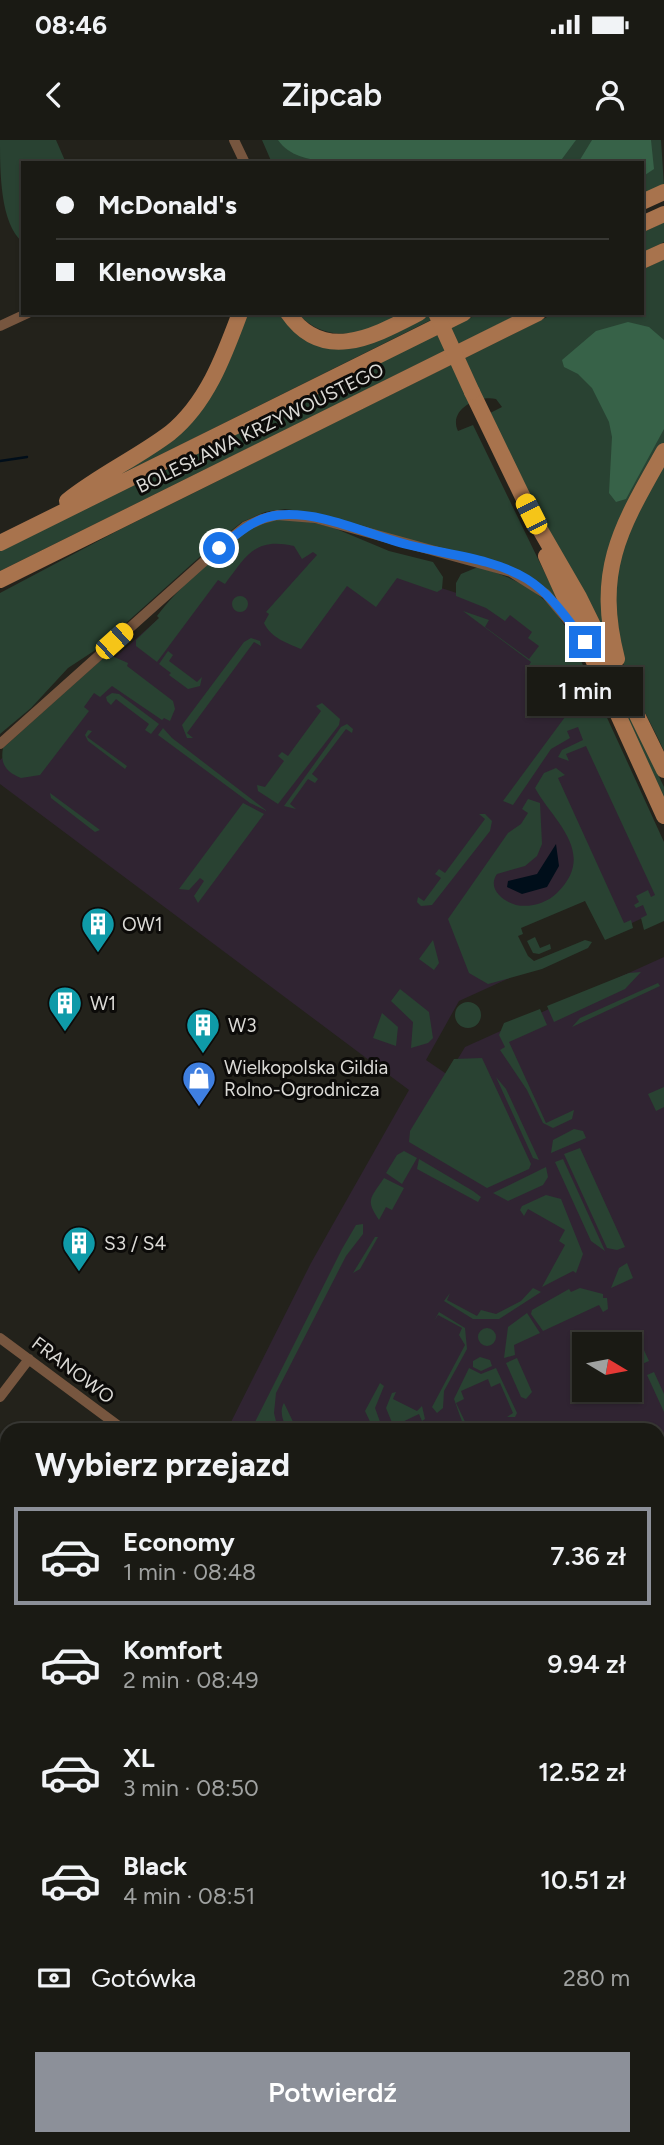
<!DOCTYPE html>
<html lang="pl">
<head>
<meta charset="utf-8">
<style>
	body { margin:0; font-family:Figtree,sans-serif; background:#272722; color:#f1f3f6; height:100vh; display:flex; flex-direction:column; font-size:26px; white-space:nowrap }
	* { box-sizing:border-box; margin:0 }
	p { font-size:23px; color:#9fa1a0 }
	.icon { flex:none; width:38px; height:38px; fill:none; stroke:currentColor; stroke-width:2; stroke-linecap:round; stroke-linejoin:round }
	.map { position:relative; flex:1; overflow:hidden }
	.drawer { position:absolute; left:0px; top:1283px; width:665px; height:723px; display:flex; flex-direction:column; background:#1a1a14; border-radius:21px 21px 0 0; box-shadow:0 2px 5px #0004,0 0 0 2px #383834 }
	.drawer>* { flex:none }
	.top-card { position:absolute; left:21px; top:21px; width:623px; height:154px; border-radius:0px; box-shadow:0 2px 5px #0004,0 0 0 2px #383834; display:grid; align-content:center; height:154px; padding:0 35px; background:#1a1a14 }
	.needle { width:46px; rotate:100deg }
	.controls { position:absolute; left:572px; top:1192px; display:grid; gap:14px }
	.controls a { display:grid; place-items:center; width:70px; height:70px; border-radius:0px; background:#1a1a14; box-shadow:0 2px 5px #0004,0 0 0 2px #383834; font-size:35px }
	.end { position:absolute; width:32px; height:32px; margin:-16px; border:9px solid #1a73e8; background:#fff; box-shadow:0 0 0 4px #fff }
	.from { border-radius:50% }
	.bubble { position:absolute; height:49px; border-radius:0px; background:#1a1a14; box-shadow:0 2px 5px #0004,0 0 0 2px #383834; font-size:23px; font-weight:600; line-height:49px; text-align:center }
	.car { position:absolute; width:21px; height:42px; margin:-21px -10px; border-radius:9px; box-shadow:0 0 5px 2px #0007; background:linear-gradient(#f5c518 24%,#345 0 40%,#f5c518 0 76%,#345 0 86%,#f5c518 0) }
	.top-card b { display:flex; align-items:center; gap:24px; height:66px; font-size:26px }
	.top-card b+b { border-top:2px solid #383834 }
	.top-card i { width:18px; height:18px; background:#f1f3f6 }
	ul { padding:0; list-style:none }
	li { display:flex; align-items:center; gap:21px; height:98px; margin:0 14px 10px; padding:0 21px; border:4px solid transparent; border-radius:0px }
	li div { flex:1 }
	li b { display:block; font-size:26px }
	li em { font-style:normal; font-weight:600 }
	li.on { border-color:#8c9099 }
	li>.icon { width:63px; height:63px; stroke-width:1.5 }
	h2 { padding:0 35px; font-size:32px; line-height:84px }
	.pay { display:flex; align-items:center; gap:18px; height:77px; padding:0 35px; font-size:26px }
	.pay p { margin-inline-start:auto }
	.cta { display:flex; gap:14px; margin-top:auto; padding:14px 35px }
	.cta a { flex:1; height:80px; border-radius:0px; background:#8c9099; color:#fff; font-size:28px; font-weight:600; line-height:80px; text-align:center }
	.status { display:flex; justify-content:space-between; align-items:center; height:49px; padding:0 35px; background:#1a1a14; direction:ltr }
	.status svg { height:19px; fill:currentColor }
	header { display:flex; justify-content:space-between; align-items:center; height:91px; padding:0 35px; background:#1a1a14; font-size:32px; font-weight:600 }
	.map>svg:first-child { display:block }
	.commercial { fill:#302432; fill-rule:evenodd }
	.green { fill:#294232 }
	.forest { fill:#376248 }
	.water { fill:#000e1a }
	.lines { fill:none; stroke-linecap:round; stroke-linejoin:round }
	.stream { stroke:#000e1a; stroke-width:2.5 }
	.street { stroke:#77563f; stroke-width:10 }
	.secondary { stroke:#a8734d; stroke-width:16 }
	.tram { stroke:#a2a19c; stroke-width:2 }
	.secondary-bridge { stroke:#a8734d; stroke-width:16 }
	.route { stroke:#1a73e8; stroke-width:9 }
	.labels { text-anchor:middle; dominant-baseline:central; stroke-width:6; stroke-linejoin:round; paint-order:stroke }
	.street-label { font-size:19px; fill:#dbdad6; stroke:#0c0b09 }
	.poi-label { font-size:19px; fill:#dbdad6; stroke:#0c0b09; text-anchor:start }
</style>
</head>
<body>
<div class="status"><b>08:46</b><svg viewBox="0 0 49 12"><path d="M0 12V9h3v3zM5 12V6h3v6zM10 12V3h3v9zM15 12V0h3v12zM26 1h20v11H26zM47 4h2v5h-2z"/></svg></div>
<header><svg class="icon" aria-label="back" viewBox="0 0 24 24"><path d="M15 5l-7 7 7 7"/></svg>Zipcab<svg class="icon" aria-label="person" viewBox="0 0 24 24"><circle cx="12" cy="8" r="4"/><path d="M4 21q1-7 8-7t8 7"/></svg></header>
<div class="map">
<svg width="664" height="2005" viewBox="0 0 664 2005">
	<rect width="100%" height="100%" fill="#23221b"/>
	<!-- commercial -->
	<path class="commercial" d="M259,389L528,476L662,769L604,796L585,753L512,785L531,828L459,861L426,920L448,935L465,907L664,817V2005H374L371,1999L658,1998V1290H227L311,1123L409,950L0,644V620ZM584,1204H630V1250H584Z"/>
	<!-- green -->
	<path class="green" d="M0,0H56L66,23H23V102C0,85 0,30 0,0Z
		M262,0H661L664,46L642,56V23H272Z
		M664,82V102L642,113V93Z
		M664,119V303L633,357L603,496L488,274L502,267L496,259C477,255 448,270 458,291L473,285L557,458L528,435L492,421L402,400L308,372L285,369L265,372L242,382L213,405L97,509L68,528L31,568L0,594V453L119,390L555,173H642V130Z
		M245,173H281L302,196H384L430,173H445L98,346L172,298Z
		M297,173H406C369,192 330,208 297,173Z
		M480,173H521L0,431V411Z
		M664,319V611C650,580 629,546 620,513C600,440 629,381 664,319Z
		M295,378L334,388L389,411L433,422L443,437L442,449L437,452L397,438L376,467L347,446L301,509C287,503 271,498 264,483L269,474L266,472L317,415L313,412L302,419L294,406C255,397 247,415 225,444L218,440L157,522L136,506V500L159,478L157,476C174,453 223,405 248,390C262,381 278,379 295,378Z
		M478,427C515,438 544,451 565,486L664,702V781L644,790L641,778L647,775L643,765L636,768L634,765L639,762L636,756L648,750L651,757L655,755L586,606L566,614L569,621L558,617L562,610L583,600L578,587L567,591L570,598L551,609L513,665L503,661L565,577L531,552L539,540L526,530L531,522L463,471L489,480L485,487L529,519L539,506L528,498L532,492L510,475L505,481L486,468L456,456V443L461,434Z
		M573,455L664,647V661Z
		M232 464a8 8 0 1 1 16 0a8 8 0 1 1-16 0Z
		M251,498L260,501L261,506L254,502L187,593L193,598H187L182,585L244,502Z
		M168,511L173,515L169,521L197,542L202,537L200,546L188,549L169,535L171,533L159,524Z
		M112,516L128,523L127,526L173,561L175,569L170,581L164,578L162,580L112,546L100,557L94,553L84,567L89,571L40,635L21,638C6,632 0,624 3,608L101,520Z
		M112,553L119,554L159,584L151,594L145,590L149,584L116,559L111,565L107,561L106,557Z
		M322,563L340,579L339,585L278,664L258,651L257,645L265,647L284,621L278,616L282,612L288,616L321,571L316,566Z
		M347,584L353,589L352,593L346,589L312,634L318,639L315,643L308,639L290,664L296,669L284,666L341,587Z
		M163,588L172,598L267,671L250,663L158,595Z
		M88,590L92,591L87,597L127,626L125,629L88,601L85,595Z
		M556,628L565,635L558,638L624,783L631,780L633,788L605,800L585,761L521,788L523,794L518,796L528,816L534,821L585,800L592,802L588,808L542,829L488,844L469,833L448,779L508,693L521,684L528,673L522,669L528,659L540,663L542,704L537,716L525,726L497,734C487,748 502,761 516,765C530,768 547,763 557,753C598,713 553,681 535,648L544,633Z
		M50,653L100,690L95,692L51,658Z
		M243,663L264,674L198,763L194,756L204,741L200,738L189,750L179,749Z
		M479,674H485L492,681L490,691L432,765L421,766L417,762L418,757L424,761L441,738L435,734L439,729L445,733L485,679Z
		M535,797L540,808L550,804L551,809L539,814L533,813L527,801Z
		M433,800L439,823L434,830L419,819Z
		M641,832L625,849L554,882L547,866L629,833Z
		M658,843L660,846L572,887L580,878Z
		M400,849L429,872L433,898L428,903L411,908L413,882L391,861Z
		M455 875a13 13 0 1 1 26 0a13 13 0 1 1-26 0Z
		M540,869L547,885L509,902L546,983L574,970L572,979L553,988L543,983L527,950L500,910L505,907L499,895L504,883Z
		M382,873L398,887L396,906L373,898Z
		M482,918L531,1024L529,1029L487,1048L409,1002L410,991L454,919Z
		M496,937L506,949L539,1020L533,1018Z
		M664,947V967L656,971L648,954Z
		M574,989L583,991L586,998L551,1013L553,1000Z
		M580,1008L625,1107L617,1110L607,1108L564,1014Z
		M404,1011L417,1018L402,1044L386,1033L397,1015Z
		M419,1019L473,1051L481,1057L478,1062L417,1029Z
		M563,1019L605,1111L591,1101L555,1022Z
		M546,1027L548,1037L543,1045L508,1061L493,1053Z
		M384,1038L404,1048L392,1070L386,1067L379,1080C366,1060 369,1060 384,1038Z
		M546,1055L561,1059L583,1114L576,1133L573,1131L542,1147L565,1105L559,1101L565,1090L528,1069L524,1076L520,1070L522,1066Z
		M363,1084V1094L346,1116L276,1253L274,1273L278,1290H251L342,1109L356,1085Z
		M375,1097H378L360,1129L353,1133Z
		M627,1123L633,1138L611,1148L619,1128Z
		M533,1148L541,1152L499,1179H473L444,1161L450,1153L447,1160L477,1176L481,1170L496,1174L521,1161Z
		M580,1148L603,1154V1158H607L608,1169L603,1172L599,1165L543,1191L531,1174L532,1170L569,1149L571,1152Z
		M439,1172L465,1188L467,1209L444,1251L443,1268L437,1273L432,1267L465,1205L459,1195L462,1188L438,1175L434,1181Z
		M527,1173L540,1193L514,1205L515,1215L504,1218L508,1187Z
		M478 1197a9 9 0 1 1 18 0a9 9 0 1 1-18 0Z
		M632,1194L638,1197L649,1221L642,1224L630,1198Z
		M480,1217L490,1220L492,1226L481,1231L473,1227V1221Z
		M517,1218L532,1252L526,1259L521,1257L506,1223Z
		M469,1228L481,1234L496,1228L517,1273L515,1277H507L513,1273L500,1243L491,1247L488,1239L461,1251L464,1259L456,1263L469,1290H465L454,1259Z
		M654,1232L664,1254V1272L647,1235Z
		M380,1243L384,1246L375,1268L383,1290H374L365,1271Z
		M396,1252L393,1259L417,1271L422,1266L425,1279L422,1281L419,1274L396,1285L398,1290H395L386,1268L392,1253Z
		M284,1263L297,1290H287C283,1281 279,1271 284,1263Z
		M7,1572V1998H353L356,2005H0V1578Z"/>
	<!-- forest -->
	<path class="forest" d="M278,0H576L559,23H327C307,18 290,17 278,0Z
		M592,0H651L654,29L642,37V23H578Z
		M628,182L649,187L664,200V289L626,359L616,362L609,353L612,297L609,282L592,248L578,234L564,227L562,220L596,191Z"/>
	<!-- water -->
	<path class="water" d="M556,704L559,726L547,747L522,754L507,747L508,741L537,734Z"/>
	<g class="lines">
		<!-- stream -->
		<path class="stream" d="M0,321L27,317"/>
		<!-- street -->
		<path class="street" d="M234,0L245,23
			M0,186L28,173
			M0,604L219,408L246,386L262,379L277,375L315,378L511,432L546,454L573,486
			M0,1198L124,1290
			M0,1257L29,1219
			M0,1482L7,1476
			M658,1543L664,1540
			M658,1556L664,1553"/>
		<!-- secondary -->
		<path class="secondary" d="M642,62L664,52
			M642,84L664,74
			M642,121L664,111
			M288,173C324,225 376,195 419,173
			M472,252L531,374L579,457L664,630
			M67,361C99,335 137,318 170,293C207,263 224,216 240,173
			M0,403L464,173
			M546,416L664,676
			M0,440L538,173
			M617,519C594,429 621,387 664,311"/>
		<!-- tram -->
		<path class="tram" d="M658,1526L664,1524
			M363,1998L366,2005"/>
		<!-- secondary-bridge -->
		<path class="secondary-bridge" d="M436,173L472,252"/>
	</g>
	<g class="lines">
		<!-- route -->
		<path class="route" d="M219,408C237,394 255,377 279,375C323,371 368,395 409,405C448,415 492,418 527,439C551,454 568,480 585,502"/>
	</g>
	<!-- icons -->
	<defs>
		<g id="building-pin" transform="scale(1.75)"><path d="M0 17L-7.5 6A9.5 9.5 0 1 1 7.5 6Z" fill="#0f9aa8" stroke="#0c0b09"/><path d="M-4-6H4V6H1V3H-1V6H-4ZM-2.5-4.3h1.7v1.8h-1.7ZM.8-4.3h1.7v1.8H.8ZM-2.5-1h1.7V.8h-1.7ZM.8-1h1.7V.8H.8Z" fill="#fff"/></g>
		<g id="shop-pin" transform="scale(1.75)"><path d="M0 17L-7.5 6A9.5 9.5 0 1 1 7.5 6Z" fill="#3f7fe0" stroke="#0c0b09"/><path d="M-5-2.5h2.3a2.7 3.5 0 0 1 5.4 0H5L5.5 6h-11ZM-1.5-2.5h3a1.5 2.3 0 0 0-3 0Z" fill="#fff"/></g>
	</defs>
	<g fill-rule="evenodd">
		<use href="#building-pin" x="98" y="784"/>
		<use href="#building-pin" x="65" y="863"/>
		<use href="#building-pin" x="203" y="885"/>
		<use href="#shop-pin" x="199" y="938"/>
		<use href="#building-pin" x="79" y="1103"/>
	</g>
	<g class="labels">
		<!-- street labels -->
		<g class="street-label">
			<text transform="translate(260 288) rotate(-26)">BOLESŁAWA KRZYWOUSTEGO</text>
			<text transform="translate(73 1230) rotate(37)">FRANOWO</text>
		</g>
		<!-- poi labels -->
		<g class="poi-label">
			<text x="122" y="784">OW1</text>
			<text x="90" y="863">W1</text>
			<text x="228" y="885">W3</text>
			<text x="224" y="927">Wielkopolska Gildia<tspan x="224" dy="22">Rolno-Ogrodnicza</tspan></text>
			<text x="104" y="1103">S3 / S4</text>
		</g>
	</g>
</svg>
<div class="controls">
<a><svg class="needle" viewBox="-14 -14 28 28"><path d="M0-13l5 13h-10z" fill="#e53935"/><path d="M0 13l5-13h-10z" fill="#9fa1a0"/></svg></a>
</div>
<i class="end from" style="left:219px;top:408px"></i>
<i class="end" style="left:585px;top:502px"></i>
<div class="bubble" style="left:527px;top:527px;width:116px">1 min</div>
<i class="car" style="left:531px;top:374px;rotate:333deg"></i>
<i class="car" style="left:114px;top:501px;rotate:48deg"></i>
<div class="top-card">
<b><i class="from"></i>McDonald's</b>
<b><i></i>Klenowska</b>
</div>
<section class="drawer">
<h2>Wybierz przejazd</h2>
<ul>
<li class="on"><svg class="icon" aria-label="car" viewBox="0 0 24 24"><path d="M5 17H2v-5l4-1 3-4h7l3 4 3 1v5h-3M9 17h6M6 11h13"/><circle cx="7" cy="17" r="2"/><circle cx="17" cy="17" r="2"/></svg><div><b>Economy</b><p>1 min · 08:48</p></div><em>7.36 zł</em></li>
<li><svg class="icon" aria-label="car" viewBox="0 0 24 24"><path d="M5 17H2v-5l4-1 3-4h7l3 4 3 1v5h-3M9 17h6M6 11h13"/><circle cx="7" cy="17" r="2"/><circle cx="17" cy="17" r="2"/></svg><div><b>Komfort</b><p>2 min · 08:49</p></div><em>9.94 zł</em></li>
<li><svg class="icon" aria-label="car" viewBox="0 0 24 24"><path d="M5 17H2v-5l4-1 3-4h7l3 4 3 1v5h-3M9 17h6M6 11h13"/><circle cx="7" cy="17" r="2"/><circle cx="17" cy="17" r="2"/></svg><div><b>XL</b><p>3 min · 08:50</p></div><em>12.52 zł</em></li>
<li><svg class="icon" aria-label="car" viewBox="0 0 24 24"><path d="M5 17H2v-5l4-1 3-4h7l3 4 3 1v5h-3M9 17h6M6 11h13"/><circle cx="7" cy="17" r="2"/><circle cx="17" cy="17" r="2"/></svg><div><b>Black</b><p>4 min · 08:51</p></div><em>10.51 zł</em></li>
</ul>
<div class="pay"><svg class="icon" aria-label="cash" viewBox="0 0 24 24"><path d="M3 7h18v10H3z"/><circle cx="12" cy="12" r="2"/></svg>Gotówka<p>280 m</p></div>
<div class="cta"><a>Potwierdź</a></div>
</section>
</div>
</body>
</html>
